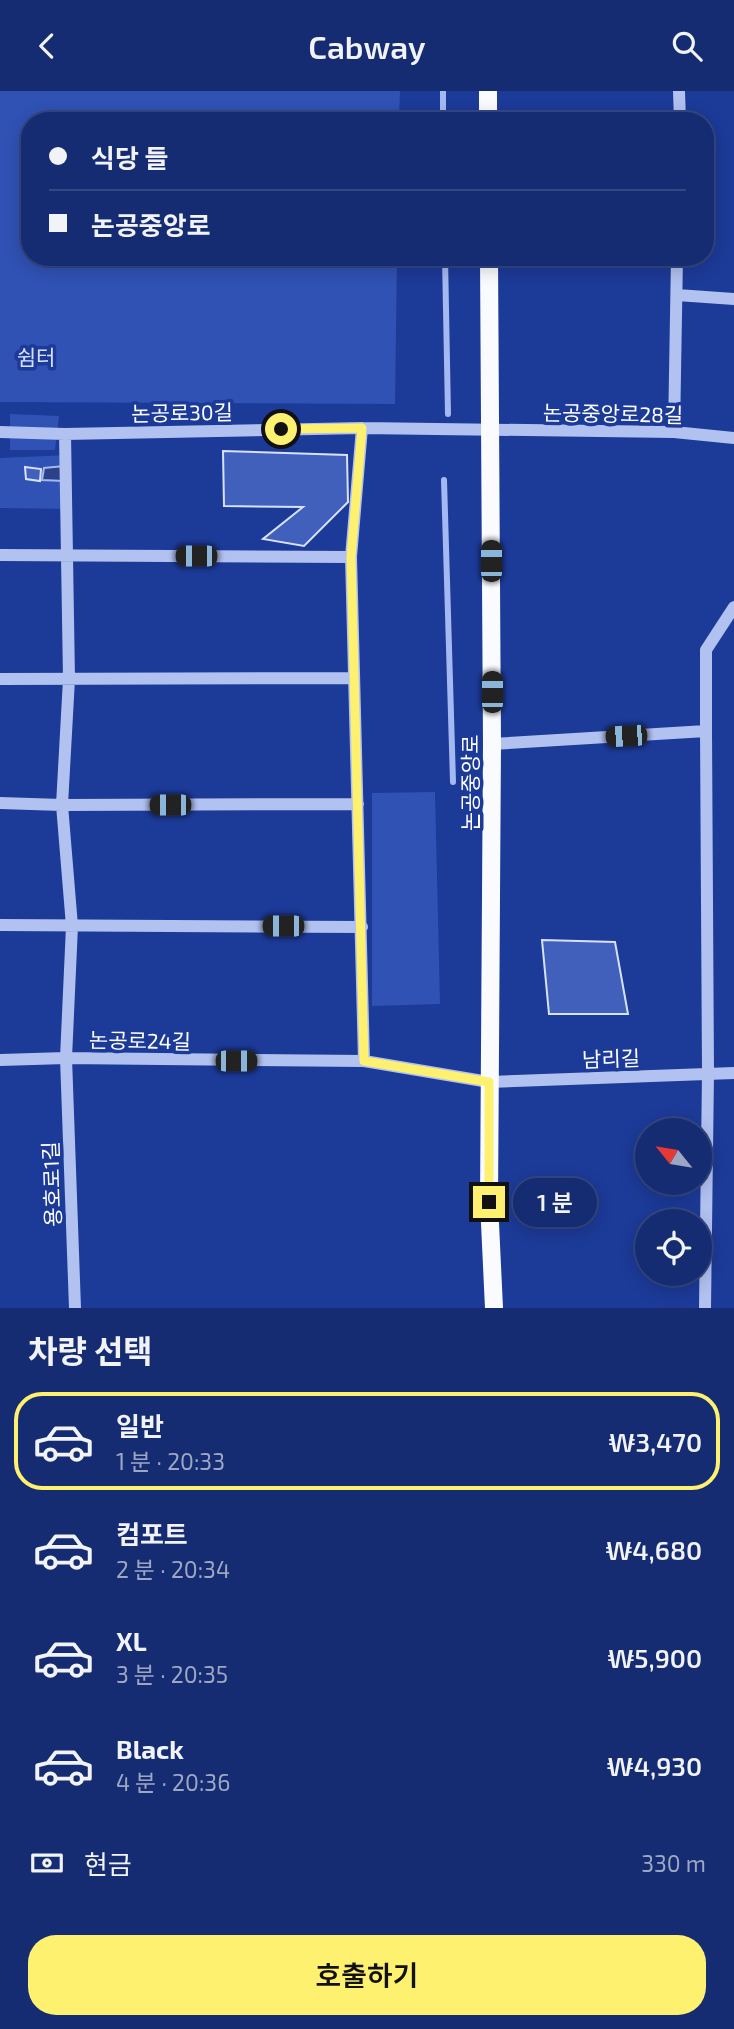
<!DOCTYPE html>
<html lang="ko">
<head>
<meta charset="utf-8">
<style>
	body { margin:0; font-family:"Exo 2","Noto Sans KR",sans-serif; background:#1e3477; color:#f1f3f6; height:100vh; display:flex; flex-direction:column; font-size:26px; white-space:nowrap }
	* { box-sizing:border-box; margin:0 }
	p { font-size:23px; color:#9da7c4 }
	.icon { flex:none; width:38px; height:38px; fill:none; stroke:currentColor; stroke-width:2; stroke-linecap:round; stroke-linejoin:round }
	.map { position:relative; height:1217px; overflow:hidden }
	.side { display:flex; flex-direction:column; background:#152c72; flex:1 }
	.side>* { flex:none }
	.guide { position:absolute; left:21px; top:21px; width:693px; height:154px; border-radius:28px; box-shadow:0 4px 18px #0003,0 0 0 2px #344884; display:grid; align-content:center; height:154px; padding:0 28px; background:#152c72 }
	.needle { width:46px; rotate:300deg }
	.buttons { position:absolute; left:635px; top:1027px; display:grid; gap:14px }
	.buttons a { display:grid; place-items:center; width:77px; height:77px; border-radius:50%; background:#152c72; box-shadow:0 4px 18px #0003,0 0 0 2px #344884; font-size:35px }
	.end { position:absolute; width:32px; height:32px; margin:-16px; border:9px solid #fff170; background:#111; box-shadow:0 0 0 4px #111 }
	.from { border-radius:50% }
	.bubble { position:absolute; height:49px; border-radius:24px; background:#152c72; box-shadow:0 4px 18px #0003,0 0 0 2px #344884; font-size:23px; font-weight:600; line-height:49px; text-align:center }
	.car { position:absolute; width:21px; height:42px; margin:-21px -10px; border-radius:9px; box-shadow:0 0 5px 2px #0007; background:linear-gradient(#222 24%,#8ab4d8 0 40%,#222 0 76%,#8ab4d8 0 86%,#222 0) }
	.guide b { display:flex; align-items:center; gap:24px; height:66px; font-size:26px }
	.guide b+b { border-top:2px solid #344884 }
	.guide i { width:18px; height:18px; background:#f1f3f6 }
	ul { padding:0; list-style:none }
	li { display:flex; align-items:center; gap:21px; height:98px; margin:0 14px 10px; padding:0 14px; border:4px solid transparent; border-radius:28px }
	li div { flex:1 }
	li b { display:block; font-size:26px }
	li em { font-style:normal; font-weight:600 }
	li.on { border-color:#fff170 }
	li>.icon { width:63px; height:63px; stroke-width:1.5 }
	h2 { padding:0 28px; font-size:32px; line-height:84px }
	.pay { display:flex; align-items:center; gap:18px; height:77px; padding:0 28px; font-size:26px }
	.pay p { margin-inline-start:auto }
	.button { display:flex; gap:14px; margin-top:auto; padding:14px 28px }
	.button a { flex:1; height:80px; border-radius:28px; background:#fff170; color:#111; font-size:28px; font-weight:600; line-height:80px; text-align:center }
	header { display:flex; justify-content:space-between; align-items:center; height:91px; padding:0 28px; background:#152c72; font-size:32px; font-weight:600 }
	.map>svg:first-child { display:block }
	.green { fill:#3052b5 }
	.water { fill:url(#water-ripples); stroke:#a4b9f2; stroke-width:2 }
	.lines { fill:none; stroke-linecap:round; stroke-linejoin:round }
	.stream { stroke:#a4b9f2; stroke-width:6 }
	.building { fill:#4060bc; stroke:#d8e1fb; stroke-width:2 }
	.minor { stroke:#b1c1f0; stroke-width:12 }
	.major { stroke:#fafbff; stroke-width:18 }
	.route { stroke:#fff170; stroke-width:9 }
	.labels { text-anchor:middle; dominant-baseline:central; stroke-width:7; stroke-linejoin:round; paint-order:stroke }
	.park-label { font-size:21px; fill:#d8e1fb; stroke:#1c3a98 }
	.street-label { font-size:21px; fill:#fff; stroke:#1c3a98 }
</style>
</head>
<body>
<header><svg class="icon" aria-label="back" viewBox="0 0 24 24"><path d="M15 5l-7 7 7 7"/></svg>Cabway<svg class="icon" aria-label="search" viewBox="0 0 24 24"><circle cx="10" cy="10" r="6"/><path d="M15 15l6 6"/></svg></header>
<div class="map">
<svg width="734" height="1217" viewBox="0 0 734 1217">
	<defs>
		<pattern id="water-ripples" width="26" height="14" patternUnits="userSpaceOnUse" patternTransform="scale(1.75)"><rect width="26" height="14" fill="#2b4188"/><path d="M2 4q2-2 4 0t4 0M15 11q2-2 4 0t4 0" fill="none" stroke="#4b5e9a"/></pattern>
	</defs>
	<rect width="100%" height="100%" fill="#1c3a98"/>
	<!-- green -->
	<path class="green" d="M0,0H400L399,30H30V166H397L395,313L0,311Z
		M10,323L59,325L55,359H10Z
		M70,364V418L0,417V367Z
		M435,701L440,913L372,915V702Z"/>
	<!-- water -->
	<path class="water" d="M64,375V390L42,389L44,377Z"/>
	<g class="lines">
		<!-- stream -->
		<path class="stream" d="M443,0V30
			M445,166L448,323
			M444,389L453,691"/>
	</g>
	<!-- building -->
	<path class="building" d="M223,360L347,364L348,411L304,455L263,448L303,416L224,415Z
		M25,376L41,378L40,390L26,388Z
		M542,849L615,851L628,923H549Z"/>
	<g class="lines">
		<!-- minor -->
		<path class="minor" d="M679,0L680,30
			M677,204L734,208
			M362,337L351,466L364,970
			M0,341L65,343L362,337L674,341L734,347
			M674,341L677,166
			M65,343L69,588L62,714L72,835L66,967L75,1217
			M0,464L351,466
			M0,588L353,587
			M492,653L706,640V559L734,516
			M0,712L62,714L358,713
			M0,834L362,836
			M0,969L66,967L364,970L489,991L734,982
			M705,1217L708,982L706,640"/>
		<!-- major -->
		<path class="major" d="M488,30V0
			M489,166L492,653L489,1111L494,1217"/>
	</g>
	<g class="lines">
		<!-- route -->
		<path class="route" d="M281,338L362,337L351,466L364,970L489,991V1111"/>
	</g>
	<g class="labels">
		<!-- park labels -->
		<g class="park-label">
			<text x="36" y="265">쉼터</text>
		</g>
		<!-- street labels -->
		<g class="street-label">
			<text transform="translate(182 321) rotate(-1)">논공로30길</text>
			<text transform="translate(613 322) rotate(1)">논공중앙로28길</text>
			<text transform="translate(469 692) rotate(-90)">논공중앙로</text>
			<text transform="translate(140 949) rotate(1)">논공로24길</text>
			<text transform="translate(611 967) rotate(-2)">남리길</text>
			<text transform="translate(51 1093) rotate(-92)">용호로1길</text>
		</g>
	</g>
</svg>
<div class="buttons">
<a><svg class="needle" viewBox="-14 -14 28 28"><path d="M0-13l5 13h-10z" fill="#e53935"/><path d="M0 13l5-13h-10z" fill="#9da7c4"/></svg></a>
<a><svg class="icon" aria-label="locate" viewBox="0 0 24 24"><circle cx="12" cy="12" r="6"/><path d="M12 2v4M12 18v4M2 12h4M18 12h4"/></svg></a>
</div>
<i class="end from" style="left:281px;top:338px"></i>
<i class="end" style="left:489px;top:1111px"></i>
<div class="bubble" style="left:513px;top:1087px;width:84px">1 분</div>
<i class="car" style="left:196px;top:465px;rotate:270deg"></i>
<i class="car" style="left:491px;top:470px;rotate:0deg"></i>
<i class="car" style="left:492px;top:601px;rotate:0deg"></i>
<i class="car" style="left:626px;top:645px;rotate:267deg"></i>
<i class="car" style="left:170px;top:714px;rotate:270deg"></i>
<i class="car" style="left:283px;top:835px;rotate:270deg"></i>
<i class="car" style="left:236px;top:970px;rotate:90deg"></i>
<div class="guide">
<b><i class="from"></i>식당 들</b>
<b><i></i>논공중앙로</b>
</div>
</div>
<section class="side">
<h2>차량 선택</h2>
<ul>
<li class="on"><svg class="icon" aria-label="car" viewBox="0 0 24 24"><path d="M5 17H2v-5l4-1 3-4h7l3 4 3 1v5h-3M9 17h6M6 11h13"/><circle cx="7" cy="17" r="2"/><circle cx="17" cy="17" r="2"/></svg><div><b>일반</b><p>1 분 · 20:33</p></div><em>₩3,470</em></li>
<li><svg class="icon" aria-label="car" viewBox="0 0 24 24"><path d="M5 17H2v-5l4-1 3-4h7l3 4 3 1v5h-3M9 17h6M6 11h13"/><circle cx="7" cy="17" r="2"/><circle cx="17" cy="17" r="2"/></svg><div><b>컴포트</b><p>2 분 · 20:34</p></div><em>₩4,680</em></li>
<li><svg class="icon" aria-label="car" viewBox="0 0 24 24"><path d="M5 17H2v-5l4-1 3-4h7l3 4 3 1v5h-3M9 17h6M6 11h13"/><circle cx="7" cy="17" r="2"/><circle cx="17" cy="17" r="2"/></svg><div><b>XL</b><p>3 분 · 20:35</p></div><em>₩5,900</em></li>
<li><svg class="icon" aria-label="car" viewBox="0 0 24 24"><path d="M5 17H2v-5l4-1 3-4h7l3 4 3 1v5h-3M9 17h6M6 11h13"/><circle cx="7" cy="17" r="2"/><circle cx="17" cy="17" r="2"/></svg><div><b>Black</b><p>4 분 · 20:36</p></div><em>₩4,930</em></li>
</ul>
<div class="pay"><svg class="icon" aria-label="cash" viewBox="0 0 24 24"><path d="M3 7h18v10H3z"/><circle cx="12" cy="12" r="2"/></svg>현금<p>330 m</p></div>
<div class="button"><a>호출하기</a></div>
</section>
</body>
</html>
